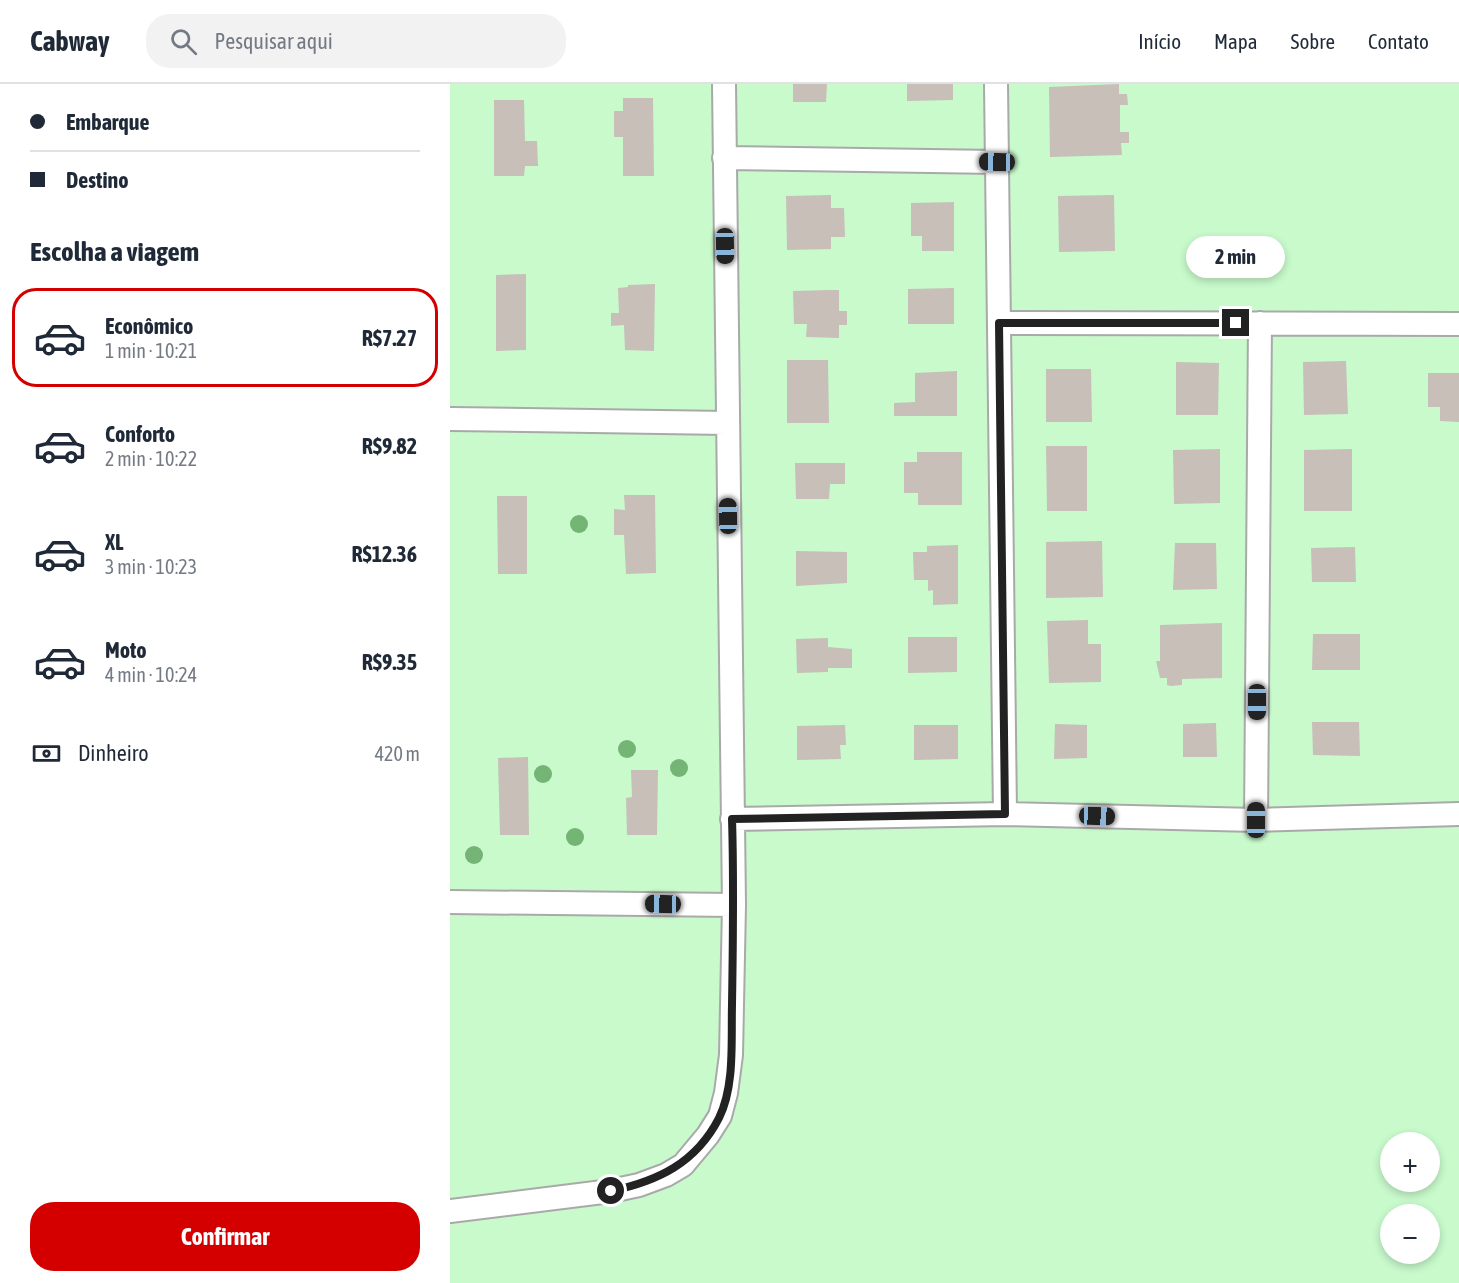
<!DOCTYPE html>
<html lang="pt">
<head>
<meta charset="utf-8">
<style>
	body { margin:0; font-family:"Asap Condensed",sans-serif; background:#f2f2f3; color:#1f2937; height:100vh; display:flex; flex-direction:column; font-size:22px; white-space:nowrap }
	* { box-sizing:border-box; margin:0 }
	p { font-size:20px; color:#747a83 }
	.icon { flex:none; width:33px; height:33px; fill:none; stroke:currentColor; stroke-width:2; stroke-linecap:round; stroke-linejoin:round }
	.map { position:relative; flex:1; overflow:hidden }
	.side { display:flex; flex-direction:column; background:#fff; width:450px }
	.side>* { flex:none }
	.guide { display:grid; align-content:center; height:132px; padding:0 30px; background:#fff }
	.fabs { position:absolute; left:930px; top:1048px; display:grid; gap:12px }
	.fabs a { display:grid; place-items:center; width:60px; height:60px; border-radius:50%; background:#fff; box-shadow:0 3px 9px #0003; font-size:30px }
	.end { position:absolute; width:27px; height:27px; margin:-14px; border:8px solid #222; background:#fff; box-shadow:0 0 0 3px #fff }
	.from { border-radius:50% }
	.bubble { position:absolute; height:42px; border-radius:21px; background:#fff; box-shadow:0 3px 9px #0003; font-size:20px; font-weight:700; line-height:42px; text-align:center }
	.car { position:absolute; width:18px; height:36px; margin:-18px -9px; border-radius:8px; box-shadow:0 0 4px 2px #0007; background:linear-gradient(#222 24%,#8ab4d8 0 40%,#222 0 76%,#8ab4d8 0 86%,#222 0) }
	.guide b { display:flex; align-items:center; gap:21px; height:57px; font-size:22px }
	.guide b+b { border-top:2px solid #e0e1e3 }
	.guide i { width:15px; height:15px; background:#1f2937 }
	ul { padding:0; list-style:none }
	li { display:flex; align-items:center; gap:18px; height:99px; margin:0 12px 9px; padding:0 18px; border:3px solid transparent; border-radius:24px }
	li div { flex:1 }
	li b { display:block; font-size:22px }
	li em { font-style:normal; font-weight:700 }
	li.current { border-color:#d40000 }
	li>.icon { width:54px; height:54px; stroke-width:1.5 }
	h2 { padding:0 30px; font-size:27px; line-height:72px }
	.pay { display:flex; align-items:center; gap:15px; height:66px; padding:0 30px; font-size:22px }
	.pay p { margin-inline-start:auto }
	.cta { display:flex; gap:12px; margin-top:auto; padding:12px 30px }
	.cta a { flex:1; height:69px; border-radius:24px; background:#d40000; color:#fff; font-size:24px; font-weight:700; line-height:69px; text-align:center }
	header { display:flex; align-items:center; gap:36px; box-sizing:border-box; height:84px; padding:0 30px; background:#fff; border-bottom:2px solid #e0e1e3 }
	header strong { font-size:28px }
	nav { display:flex; gap:33px; margin-inline-start:auto; font-size:21px }
	.search { width:420px; height:54px; background:#f2f2f3; display:flex; align-items:center; gap:15px; box-sizing:border-box; padding:0 21px; border-radius:24px; color:#747a83; font-size:22px }
	main { display:flex; flex:1; min-height:0 }
	.map>svg:first-child { display:block }
	.park { fill:#c8facc; fill-rule:evenodd }
	.building { fill:#c7bfb8 }
	.lines { fill:none; stroke-linecap:round; stroke-linejoin:round }
	.minor-casing { stroke:#a9a9a9; stroke-width:26 }
	.minor { stroke:#fff; stroke-width:22 }
	.tree { fill:#74b475 }
	.route { stroke:#222; stroke-width:8 }
</style>
</head>
<body>
<header>
<strong>Cabway</strong>
<div class="search"><svg class="icon" aria-label="search" viewBox="0 0 24 24"><circle cx="10" cy="10" r="6"/><path d="M15 15l6 6"/></svg>Pesquisar aqui</div>
<nav><a>Início</a><a>Mapa</a><a>Sobre</a><a>Contato</a></nav>
</header>
<main>
<section class="side">
<div class="guide">
<b><i class="from"></i>Embarque</b>
<b><i></i>Destino</b>
</div>
<h2>Escolha a viagem</h2>
<ul>
<li class="current"><svg class="icon" aria-label="car" viewBox="0 0 24 24"><path d="M5 17H2v-5l4-1 3-4h7l3 4 3 1v5h-3M9 17h6M6 11h13"/><circle cx="7" cy="17" r="2"/><circle cx="17" cy="17" r="2"/></svg><div><b>Econômico</b><p>1 min · 10:21</p></div><em>R$7.27</em></li>
<li><svg class="icon" aria-label="car" viewBox="0 0 24 24"><path d="M5 17H2v-5l4-1 3-4h7l3 4 3 1v5h-3M9 17h6M6 11h13"/><circle cx="7" cy="17" r="2"/><circle cx="17" cy="17" r="2"/></svg><div><b>Conforto</b><p>2 min · 10:22</p></div><em>R$9.82</em></li>
<li><svg class="icon" aria-label="car" viewBox="0 0 24 24"><path d="M5 17H2v-5l4-1 3-4h7l3 4 3 1v5h-3M9 17h6M6 11h13"/><circle cx="7" cy="17" r="2"/><circle cx="17" cy="17" r="2"/></svg><div><b>XL</b><p>3 min · 10:23</p></div><em>R$12.36</em></li>
<li><svg class="icon" aria-label="car" viewBox="0 0 24 24"><path d="M5 17H2v-5l4-1 3-4h7l3 4 3 1v5h-3M9 17h6M6 11h13"/><circle cx="7" cy="17" r="2"/><circle cx="17" cy="17" r="2"/></svg><div><b>Moto</b><p>4 min · 10:24</p></div><em>R$9.35</em></li>
</ul>
<div class="pay"><svg class="icon" aria-label="cash" viewBox="0 0 24 24"><path d="M3 7h18v10H3z"/><circle cx="12" cy="12" r="2"/></svg>Dinheiro<p>420 m</p></div>
<div class="cta"><a>Confirmar</a></div>
</section>
<div class="map">
<svg width="1009" height="1199" viewBox="0 0 1009 1199">
	<rect width="100%" height="100%" fill="#f2efe9"/>
	<!-- park -->
	<path class="park" d="M0,0H1009V1199H0ZM940,1059H980V1098H940ZM940,1131H980V1170H940Z"/>
	<!-- building -->
	<path class="building" d="M343,0H377L376,18H343Z
		M457,0H503V16L457,17Z
		M669,0V10H677L678,21H670V48H679V59H671L672,71L600,73L599,3Z
		M173,14H203L204,92H173V53H164V27H173Z
		M44,16H74L75,57H87L88,82H75L74,92H44Z
		M381,111V124H394L395,153H381V165L337,166L336,112Z
		M664,111L665,167L609,168L608,112Z
		M504,118V167H472V152H461V119Z
		M76,190V266L46,267V191Z
		M205,200L204,267L175,266L174,241L161,242V229H169L168,204L178,203V201Z
		M504,204V240H458V205Z
		M380,206H389V227H397V241H389V254L356,253L357,240H344L343,207Z
		M337,276H378L379,339H337Z
		M896,277L898,330L854,331L853,278Z
		M726,278L769,279L768,331H726Z
		M596,285H641L642,338H596Z
		M507,287V332H444V319L465,318V289Z
		M978,289H1009V338L990,337V323H978Z
		M596,362H637V427H597Z
		M770,365V419L724,420L723,366Z
		M902,365V427H854V366Z
		M467,368H512V421H468V409H454V378H467Z
		M345,379H395V400H380L379,415H346Z
		M174,411H205L206,489L176,490L174,451H164V425L175,426Z
		M47,412H77V490H48Z
		M652,457L653,513L596,514V458Z
		M725,459H766L767,505L723,506Z
		M508,461V520L483,521V506L478,507V496H464L463,468H477V462Z
		M905,463L906,498H862L861,464Z
		M346,467L397,468V499L346,502Z
		M638,536V560H651V598L599,599L597,537Z
		M772,539V594L732,595V601L721,602L717,601V594H710L706,577H710V541Z
		M863,550H910V586H862Z
		M458,553H507V588L458,589Z
		M378,554V563L402,565V584H378V588L347,589L346,555Z
		M862,638H909L910,672L863,671Z
		M766,639L767,673H733V640Z
		M605,640L637,641V674L604,675Z
		M395,641L396,661H390L391,675L347,676V642Z
		M464,641H508V675L464,676Z
		M78,673L79,751H50L48,674Z
		M181,686H208L207,751H177L176,714L182,713Z"/>
	<g class="lines">
		<!-- minor casing -->
		<g class="minor-casing">
			<path id="minor" d="M546,0L555,730
				M274,74L547,78
				M549,239L1009,240
				M0,335L277,339
				M282,735L555,730L806,736L1009,730
				M806,736L810,239
				M0,818L284,821
				M0,1127L161,1107L189,1101L216,1091L233,1081L258,1051L270,1032L276,1009L281,971L284,821L274,0"/>
		</g>
		<!-- minor -->
		<use href="#minor" class="minor"/>
	</g>
	<!-- trees -->
	<g class="tree">
		<circle cx="129" cy="440" r="9"/>
		<circle cx="177" cy="665" r="9"/>
		<circle cx="229" cy="684" r="9"/>
		<circle cx="93" cy="690" r="9"/>
		<circle cx="125" cy="753" r="9"/>
		<circle cx="24" cy="771" r="9"/>
	</g>
	<g class="lines">
		<!-- route -->
		<path class="route" d="M161,1107C208,1097 246,1079 269,1034C285,1002 281,957 282,921C283,859 284,797 282,735L555,730L549,239H786"/>
	</g>
</svg>
<div class="fabs">
<a>+</a>
<a>−</a>
</div>
<i class="end from" style="left:161px;top:1107px"></i>
<i class="end" style="left:786px;top:239px"></i>
<div class="bubble" style="left:736px;top:152px;width:99px">2 min</div>
<i class="car" style="left:547px;top:78px;rotate:271deg"></i>
<i class="car" style="left:275px;top:162px;rotate:179deg"></i>
<i class="car" style="left:278px;top:432px;rotate:359deg"></i>
<i class="car" style="left:807px;top:618px;rotate:180deg"></i>
<i class="car" style="left:647px;top:732px;rotate:92deg"></i>
<i class="car" style="left:806px;top:736px;rotate:0deg"></i>
<i class="car" style="left:213px;top:820px;rotate:271deg"></i>
</div>
</main>
</body>
</html>
